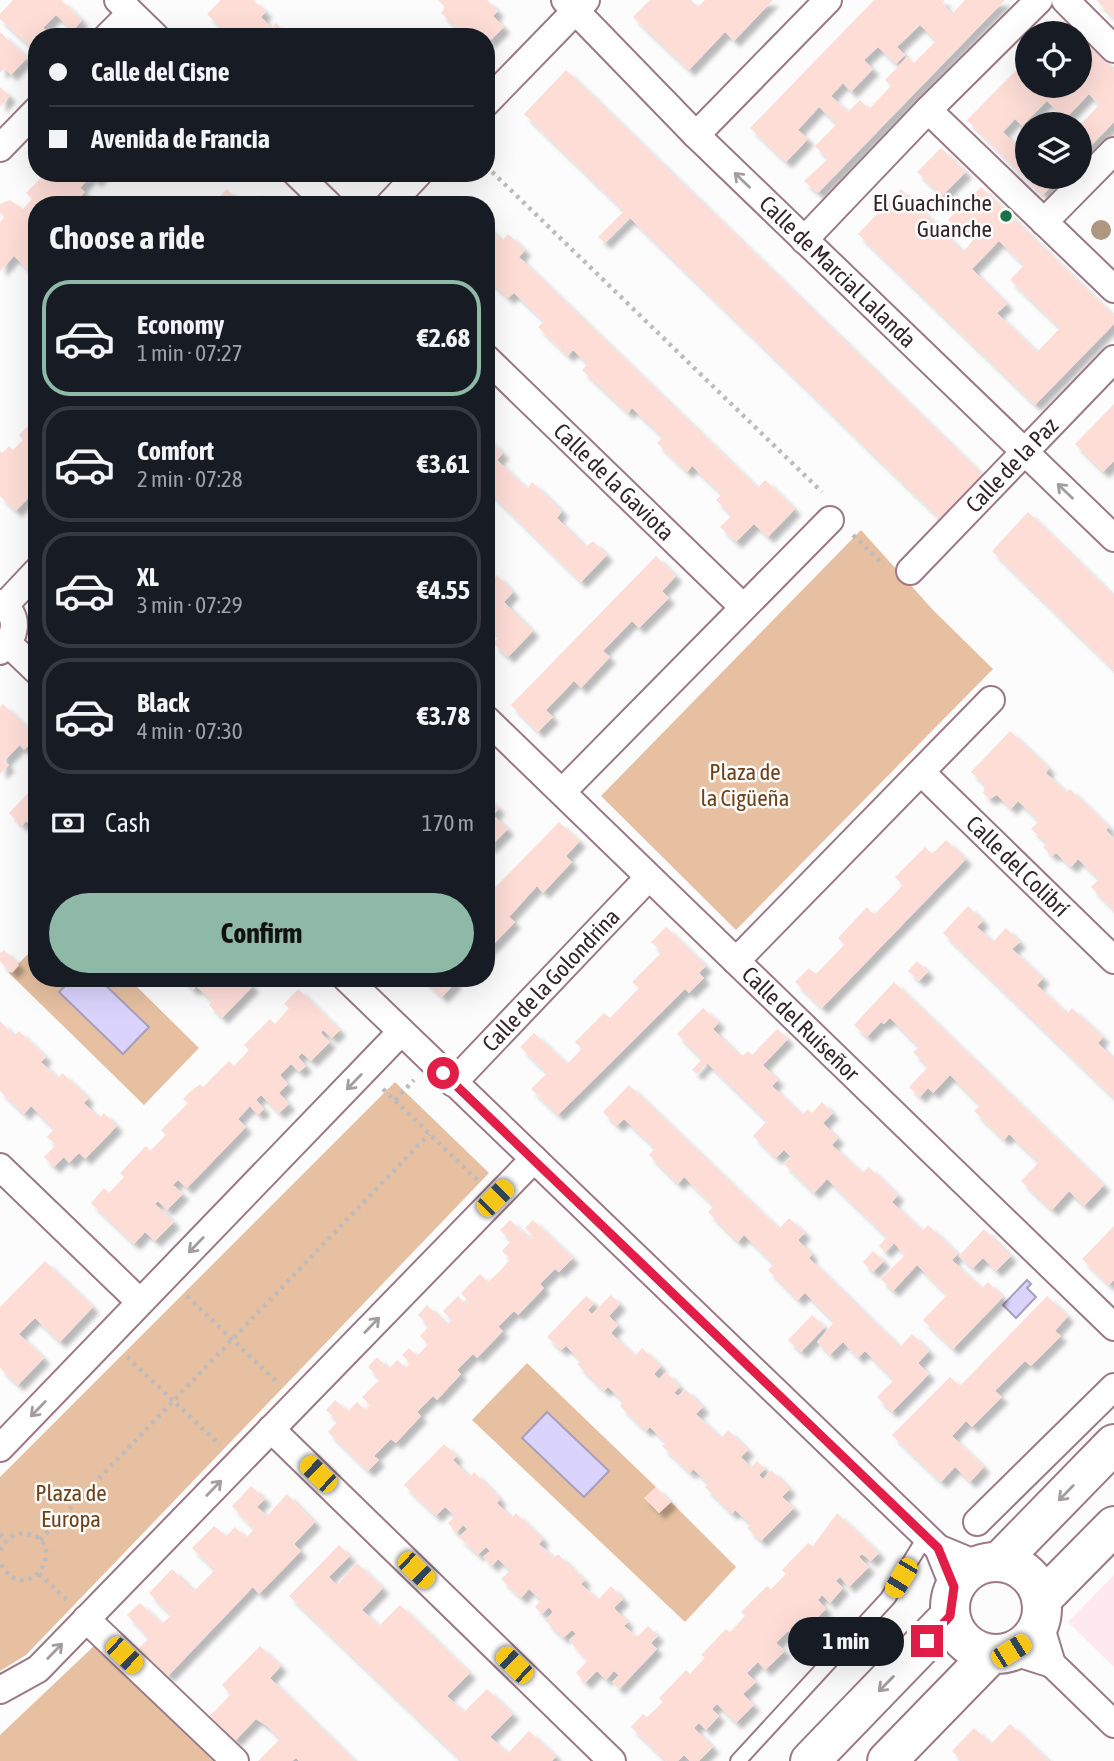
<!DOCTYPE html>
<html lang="en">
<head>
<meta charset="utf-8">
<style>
	body { margin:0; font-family:"Asap Condensed",sans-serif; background:#242831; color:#f1f3f6; height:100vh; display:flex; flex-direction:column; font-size:26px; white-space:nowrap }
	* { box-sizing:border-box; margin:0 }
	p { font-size:23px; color:#9ea1a6 }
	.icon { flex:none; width:38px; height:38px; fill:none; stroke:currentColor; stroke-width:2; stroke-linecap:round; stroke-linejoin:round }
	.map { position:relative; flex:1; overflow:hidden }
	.side { position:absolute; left:28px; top:196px; width:467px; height:791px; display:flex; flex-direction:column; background:#171b24; border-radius:28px; box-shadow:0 7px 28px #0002 }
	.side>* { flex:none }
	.banner { position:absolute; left:28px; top:28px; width:467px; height:154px; border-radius:28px; box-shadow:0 7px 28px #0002; display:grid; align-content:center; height:154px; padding:0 21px; background:#171b24 }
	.tools { position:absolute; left:1015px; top:21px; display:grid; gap:14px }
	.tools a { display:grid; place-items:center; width:77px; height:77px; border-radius:50%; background:#171b24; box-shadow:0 7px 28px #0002; font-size:35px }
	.end { position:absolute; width:32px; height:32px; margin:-16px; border:9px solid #e11d48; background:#fff; box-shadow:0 0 0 4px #fff }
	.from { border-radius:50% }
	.bubble { position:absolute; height:49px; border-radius:24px; background:#171b24; box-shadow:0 7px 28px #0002; font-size:23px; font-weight:700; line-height:49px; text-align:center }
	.car { position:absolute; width:21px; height:42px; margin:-21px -10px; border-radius:9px; box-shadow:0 0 5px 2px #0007; background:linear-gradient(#f5c518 24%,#345 0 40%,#f5c518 0 76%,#345 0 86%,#f5c518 0) }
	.banner b { display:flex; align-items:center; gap:24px; height:66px; font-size:26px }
	.banner b+b { border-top:2px solid #363941 }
	.banner i { width:18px; height:18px; background:#f1f3f6 }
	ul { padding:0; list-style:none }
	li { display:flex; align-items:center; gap:21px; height:116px; margin:0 14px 10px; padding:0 7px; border:4px solid #363941; border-radius:28px }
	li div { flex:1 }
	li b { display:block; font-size:26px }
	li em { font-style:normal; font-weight:700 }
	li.selected { border-color:#8fb9a7 }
	li>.icon { width:63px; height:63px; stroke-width:1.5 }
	h2 { padding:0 21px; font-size:32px; line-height:84px }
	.pay { display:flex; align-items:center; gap:18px; height:77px; padding:0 21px; font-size:26px }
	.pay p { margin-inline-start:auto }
	.action { display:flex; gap:14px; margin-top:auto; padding:14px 21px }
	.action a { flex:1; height:80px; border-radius:42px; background:#8fb9a7; color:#111; font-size:28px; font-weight:700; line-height:80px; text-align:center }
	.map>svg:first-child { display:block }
	.built { fill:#fde9ef }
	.green { fill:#e6c0a1 }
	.water { fill:#dad3fc; stroke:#a89fbd; stroke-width:2 }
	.building { fill:#feddd7; fill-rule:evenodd; filter:url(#shadow) }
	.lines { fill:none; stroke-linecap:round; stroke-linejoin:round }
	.lane-casing { stroke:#9c7985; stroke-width:18 }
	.street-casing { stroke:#9c7985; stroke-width:30 }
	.secondary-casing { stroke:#9c7985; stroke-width:42 }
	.path { stroke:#bfbbbc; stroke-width:4.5; stroke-dasharray:3.5 5; stroke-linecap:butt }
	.lane { stroke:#fff; stroke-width:14 }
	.street { stroke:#fff; stroke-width:26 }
	.secondary { stroke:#fff; stroke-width:38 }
	.tree { fill:#ae9680 }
	.oneway { stroke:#a39d9f }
	.route { stroke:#e11d48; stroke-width:9 }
	.poi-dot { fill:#187347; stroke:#fcfcfc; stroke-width:2.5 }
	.labels { text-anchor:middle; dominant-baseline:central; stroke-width:5; stroke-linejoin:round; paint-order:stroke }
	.poi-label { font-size:23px; fill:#332529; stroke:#fcfcfc; text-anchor:end }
	.street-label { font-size:23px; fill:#332529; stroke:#fcfcfc }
	.park-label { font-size:23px; fill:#6f431a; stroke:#fcfcfc }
</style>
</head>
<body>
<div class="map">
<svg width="1114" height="1761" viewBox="0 0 1114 1761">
	<defs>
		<filter id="shadow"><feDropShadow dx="6" dy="6" stdDeviation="2" flood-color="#0004"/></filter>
	</defs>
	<rect width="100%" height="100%" fill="#fcfcfc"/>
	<!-- built -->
	<path class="built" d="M1114,1575V1667L1068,1622Z"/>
	<!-- green -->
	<path class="green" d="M861,530L933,610L993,669L736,930L601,796Z
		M37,945V978H128L199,1048L144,1105L9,973Z
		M395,1082L489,1173L26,1655L0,1671V1477Z
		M527,1363L656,1487L645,1498L659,1513L671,1502L736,1567L685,1622L472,1420Z
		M94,1646L213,1761H0V1735Z"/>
	<!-- water -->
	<path class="water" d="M73,978H98L149,1027L123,1054L59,992Z
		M1027,1280L1031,1284L1027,1288L1036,1297L1016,1318L1003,1305Z
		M547,1412L609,1471L584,1497L522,1438Z"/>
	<!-- building -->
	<path class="building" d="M13,0H61L82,20L73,31L56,15L43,28L51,35L37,37V52L0,19V14Z
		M221,0H253L266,12L261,17L272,28L276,23L290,37H231L207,14Z
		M438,0H487L498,11L493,16L504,27L486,45V37H466L441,13L445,7Z
		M650,0H691L698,7L705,0H773L734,41L725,32L689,70L633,17Z
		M874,0H945L942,3L952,14L965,0H1005L818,193L804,181L828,159L815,146L837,124L819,107L798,130L808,139L786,162L750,128ZM920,25L936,41L914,63L907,57L885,80L891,86L869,109L860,100L848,112L831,96L843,83L851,92L873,69L864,60L878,47L896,64L905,55L897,47Z
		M1096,0H1114V18Z
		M1064,21L1077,33H1052Z
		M0,32L27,58L11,75L5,68L0,73Z
		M1080,36L1114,70V122L1080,157V125L1099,105L1089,94L1065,119L1070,124H1054L1062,116L1047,101L1022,126L1015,119L1003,132L1027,156V177H1060L1043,195L967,120L1027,59V86H1080Z
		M566,70L985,477L942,521L630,218L605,243L598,237L624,211L524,114Z
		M0,87L10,96L0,107Z
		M941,148L966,172L942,196L917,172Z
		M46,173H103L96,181L91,176L80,188L85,192L73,205H37V261L28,270L14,256L0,271V222L4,217L0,213V204L10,200L23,209L32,199L26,193Z
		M981,187L1114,316V324L1035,405L858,234L901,189L963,252L975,238L964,227L960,231L948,220ZM999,241L1024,265L1010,280L1060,328L1037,352L997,313L1007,304L972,269Z
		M227,189L243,204L248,200L253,205H211Z
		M262,195L272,205H253Z
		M486,225L502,241L508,234L525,250L519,257L758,488L765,480L795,509L768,537L754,524L736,542L720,527L732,515L716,500L722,494L692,466L687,472L657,443L663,437L632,408L628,413L582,370L588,364L573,350L568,356L538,327L544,321L514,293L508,298L486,278Z
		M1114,404V461L1103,472L1075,444Z
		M37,417V475L27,486L34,492L16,511L0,496V451L2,453L9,446L13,450L23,440L19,435Z
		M486,437L503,453L497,460L527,489L532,482L548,497L562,511L557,518L586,547L593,541L607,555L581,582L486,489Z
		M1028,512L1114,596V670L992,551Z
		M656,556L676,576L662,591L669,598L639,628L632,621L603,651L610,657L581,688L574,681L546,710L553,717L538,732L511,705Z
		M497,575L513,592L504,602L533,631L508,657L493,643L499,637L486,624V578L491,582Z
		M3,704L37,737L24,750L20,745L4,761L9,765L0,774V707Z
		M1010,731L1049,768L1046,773L1066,792L1070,789L1109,827L1106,830L1114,839V910L1091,887L1099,879L1078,859L1071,867L1056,853L1052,856L1043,847L1047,843L1031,829L1039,821L1018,801L1011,809L997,795L989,799L983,793L985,785L971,772Z
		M37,784V831L26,821L22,826L9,813Z
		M486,797L499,808L493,815L508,829L488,849Z
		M559,822L580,841L566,856L572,862L543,893L537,886L509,917L515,922L486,952V897Z
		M946,840L966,859L822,1008L795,982L809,968L816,974L844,945L838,938L867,907L874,915L903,885L895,877L925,847L932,854Z
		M968,906L983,921L977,927L993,942L1006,928L1020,942L1012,949L1043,978L1037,985L1067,1014L1072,1008L1103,1037L1098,1043L1114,1059V1098L943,933Z
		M666,927L706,966L699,973L704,978L689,993L685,989L558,1115L531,1089L547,1073L520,1047L534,1033L567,1064L582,1049L575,1042L604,1013L610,1018L639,988L632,982L662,952L651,942Z
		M4,950L19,965L12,973L0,962V953Z
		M917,961L928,972L919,981L908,971Z
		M181,978H245L253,986L222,1018L209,1005L212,1001L205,994L196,986L193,990Z
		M422,978H452L456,982L442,997Z
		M894,982L1104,1185L1084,1206L1069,1191L1052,1210L1021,1181L1039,1162L1009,1134L1004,1140L974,1111L980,1105L950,1075L933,1093L928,1088L920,1097L909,1087L928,1067L913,1052L919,1047L890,1018L884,1024L881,1022L867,1037L854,1025Z
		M298,989L340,1030L332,1038L323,1030L321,1033L330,1042L311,1061L302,1053L298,1057L306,1066L299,1072L291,1064L280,1075L288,1084L279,1093L289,1104L279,1113L261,1095L256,1100L264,1109L258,1115L250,1106L238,1119L246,1127L187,1188L178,1180L173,1185L183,1194L167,1210L158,1201L155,1204L174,1222L155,1241L145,1232L134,1244L91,1203L104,1188L109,1193L124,1177L120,1173L146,1146L150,1151L166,1135L161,1130L188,1103L183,1099L191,1091L200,1084L203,1087L229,1061L234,1066L249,1050L244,1045L270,1019L275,1024L289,1008L284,1004Z
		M703,1008L719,1022L713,1029L741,1057L748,1051L752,1055L777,1029L788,1039L763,1065L778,1080L772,1086L802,1115L808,1109L812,1113L822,1102L833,1113L823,1123L838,1138L832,1145L862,1173L869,1167L898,1195L892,1202L922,1231L928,1225L958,1254L952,1260L982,1289L988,1282L1003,1297L953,1349L923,1320L947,1295L917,1265L893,1291L881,1279L905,1255L894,1243L885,1252L879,1246L887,1237L827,1179L814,1193L784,1164L791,1157L784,1150L776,1158L753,1136L767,1121L707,1063L697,1074L692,1070L702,1059L677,1034Z
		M0,1021L14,1036L19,1031L46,1057L41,1062L58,1078L62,1073L75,1085L88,1098L84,1103L99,1118L104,1113L117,1126L85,1159L79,1153L69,1163L64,1157L54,1167L44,1157L56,1145L47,1137L54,1129L31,1106L24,1114L0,1091Z
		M629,1085L779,1229L789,1218L805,1233L798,1240L812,1254L809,1258L900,1347L912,1334L929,1351L918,1363L929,1374L892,1412L877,1397L894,1380L865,1351L858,1358L843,1342L830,1355L817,1342L834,1322L805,1293L798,1300L768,1270L774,1264L744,1235L738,1242L708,1212L714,1206L684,1177L678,1184L649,1155L655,1148L624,1119L617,1126L603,1112Z
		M510,1220L530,1239L533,1236L525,1228L533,1220L573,1258L559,1272L555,1269L540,1284L544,1288L518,1315L514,1311L498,1327L503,1331L477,1358L473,1354L457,1370L461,1374L437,1400L433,1396L417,1412L421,1416L396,1443L391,1439L374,1456L379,1460L368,1471L328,1432L338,1421L326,1410L335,1400L348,1411L357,1402L365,1410L370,1405L362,1397L380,1379L368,1367L377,1357L389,1369L397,1360L406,1368L410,1363L402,1355L409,1348L417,1356L428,1344L420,1336L429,1326L418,1315L427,1305L447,1325L452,1320L443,1311L458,1296L467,1305L469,1302L461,1293L480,1274L488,1282L500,1271L510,1259L502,1251L511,1241L500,1230Z
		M1114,1226V1280L1109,1285L1082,1259Z
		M984,1229L1011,1256L996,1271L983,1258L973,1268L959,1256Z
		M873,1251L884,1261L873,1272L863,1262Z
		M45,1261L93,1307L60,1342L35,1318L19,1334L44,1358L18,1385L0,1368V1307Z
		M611,1295L620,1304L609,1316L618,1325L611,1333L635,1356L642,1348L661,1366L654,1374L659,1379L666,1372L680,1387L674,1393L678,1396L685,1389L703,1407L696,1414L721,1438L728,1430L748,1450L741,1457L751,1467L757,1461L765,1469L759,1475L763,1479L771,1470L790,1489L782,1497L794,1508L761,1541L747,1528L751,1525L744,1518L735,1510L732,1514L705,1487L709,1484L693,1469L690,1473L662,1446L666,1443L650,1427L646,1431L620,1406L624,1402L608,1387L604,1391L577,1364L581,1361L566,1346L561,1350L547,1337L586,1296L594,1303L588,1310L592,1314Z
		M1047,1296L1068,1316L1055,1331L1061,1336L1031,1366L1025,1361L995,1391L1002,1397L972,1427L966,1421L952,1436L984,1467L970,1482L955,1467L941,1482L892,1435L950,1377L960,1386Z
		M812,1315L825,1327L801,1352L788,1340Z
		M444,1444L457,1456L453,1460L470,1477L474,1472L486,1484L500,1499L497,1503L512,1518L516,1513L543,1539L539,1544L554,1558L558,1554L572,1568L585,1580L581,1584L598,1600L611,1586L623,1599L614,1608L628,1622L624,1626L637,1637L648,1626L658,1636L651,1643L657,1649L619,1689L612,1682L619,1675L614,1671L606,1680L597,1671L585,1683L576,1673L587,1661L569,1640L576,1634L572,1630L563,1638L545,1620L553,1612L549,1607L542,1614L535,1607L541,1600L529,1589L521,1598L501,1579L510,1570L498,1559L492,1566L483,1557L490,1551L486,1547L478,1555L459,1537L467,1529L463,1525L456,1533L448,1523L455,1516L445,1507L436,1516L404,1485Z
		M251,1486L265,1499L257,1507L267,1516L287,1494L315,1522L294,1544L301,1551L259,1594L253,1587L168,1676L139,1648L149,1638L127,1615L140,1603L162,1624L171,1615L149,1593L172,1569L194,1591L215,1570L192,1548L214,1526L226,1536L235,1527L246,1538L254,1529L232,1506Z
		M656,1487L671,1502L659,1513L644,1498Z
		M837,1513L879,1553L871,1561L862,1554L859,1557L869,1567L849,1587L840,1577L836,1581L843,1588L830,1603L822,1595L818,1600L826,1609L808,1627L800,1619L795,1623L802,1631L795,1638L788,1631L776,1643L785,1651L765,1670L758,1662L747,1673L756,1682L743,1694L754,1705L736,1723L717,1704L712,1709L719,1716L706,1730L699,1723L694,1728L713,1747L699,1761H690L684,1755L678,1761H666L631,1727L643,1714L647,1717L663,1702L659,1698L686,1670L690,1674L697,1666L705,1658L701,1655L726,1629L730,1632L745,1616L741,1612L767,1586L771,1589L786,1574L782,1570L808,1543L813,1546Z
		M339,1545L350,1556L329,1577L337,1585L357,1563L383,1588L362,1610L379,1626L400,1605L470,1673L447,1696L464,1712L487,1689L513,1714L490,1737L508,1753L529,1731L556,1756L552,1761H462L289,1596Z
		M260,1646L281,1666L270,1678L355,1761H299L296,1758L292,1761H258L280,1739L267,1726L256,1719L235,1741L210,1716L231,1694L222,1685Z
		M1010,1724L1049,1761H962L952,1751L974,1728L991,1744Z"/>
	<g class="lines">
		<!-- lane casing -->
		<g class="lane-casing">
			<path id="lane" d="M738,1761L888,1598L926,1536"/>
		</g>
		<!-- street casing -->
		<g class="street-casing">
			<g id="street">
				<path d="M118,0L156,37"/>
				<path id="s1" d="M565,0L696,135L1114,538"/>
				<path d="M1065,0L1114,49"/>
				<path d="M107,37L131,13"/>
				<path d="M486,103L586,0"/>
				<path d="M928,110L1114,289"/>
				<path d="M696,135L828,0"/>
				<path d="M0,148L37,110"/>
				<path d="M296,173L329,205"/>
				<path d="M389,205L419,173"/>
				<path d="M1044,222L1114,151"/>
				<path d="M804,240L928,110L1039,0"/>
				<path id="s2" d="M486,358L743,607"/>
				<path id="s3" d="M910,571L1114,359"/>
				<path d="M0,603C21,615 16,638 0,651"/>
				<path d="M5,605L37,571"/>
				<path d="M9,644L37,671"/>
				<path id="s4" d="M486,719L1114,1327"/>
				<path id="s5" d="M921,772L1114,960"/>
				<path d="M562,792L830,520"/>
				<path d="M736,961L991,700"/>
				<path d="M346,978L938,1548L979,1565"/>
				<path id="s6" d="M453,1083L648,878"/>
				<path d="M0,1167L140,1302"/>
				<path d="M271,1429L612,1761"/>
				<path d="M0,1448L401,1032"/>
				<path d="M977,1522L1114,1387"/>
				<path d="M938,1548L954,1588"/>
				<path d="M86,1619L235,1761"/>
				<path d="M1039,1621L1052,1664L1114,1724"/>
				<path d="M1011,1651L1052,1664"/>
				<path d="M0,1690L38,1669L534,1159"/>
			</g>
		</g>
		<!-- secondary casing -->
		<g class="secondary-casing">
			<path id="secondary" d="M999,1562L1114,1444
				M950 1608a46 46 0 1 1 92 0a46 46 0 1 1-92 0Z
				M1041,1600L1114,1526
				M810,1761L950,1616
				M887,1761L991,1654"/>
		</g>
		<!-- path -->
		<path class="path" d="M486,166L822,492
			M853,535L884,565
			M383,1089L477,1180
			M395,1100L414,1080
			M187,1296L279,1384
			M127,1357L220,1445
			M0,1534L6,1540
			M40,1540L429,1134
			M0,1550C6,1540 13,1532 26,1534C72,1539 29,1613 0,1563
			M39,1574L67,1600"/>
		<!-- lane -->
		<use href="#lane" class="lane"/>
		<!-- street -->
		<use href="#street" class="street"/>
		<!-- secondary -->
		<use href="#secondary" class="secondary"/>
	</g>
	<!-- trees -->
	<circle class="tree" cx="1101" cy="230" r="10"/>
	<!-- one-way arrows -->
	<defs><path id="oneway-shaft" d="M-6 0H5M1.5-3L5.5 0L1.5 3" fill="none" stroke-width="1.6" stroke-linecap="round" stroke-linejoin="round" transform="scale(1.75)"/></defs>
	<g class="oneway">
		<use href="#oneway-shaft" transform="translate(742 180) rotate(-136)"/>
		<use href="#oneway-shaft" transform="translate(1065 491) rotate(-136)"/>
		<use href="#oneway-shaft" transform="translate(354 1082) rotate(134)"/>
		<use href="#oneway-shaft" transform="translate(196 1245) rotate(134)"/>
		<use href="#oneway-shaft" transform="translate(372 1325) rotate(-46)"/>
		<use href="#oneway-shaft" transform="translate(38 1409) rotate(134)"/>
		<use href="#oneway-shaft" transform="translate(214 1488) rotate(-46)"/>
		<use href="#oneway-shaft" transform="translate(1066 1493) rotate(134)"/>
		<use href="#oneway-shaft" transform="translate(55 1651) rotate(-46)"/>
		<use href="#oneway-shaft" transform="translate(886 1684) rotate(135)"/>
	</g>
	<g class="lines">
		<!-- route -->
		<path class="route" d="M443,1073L938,1548L954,1587L950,1616L927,1641"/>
	</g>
	<!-- markers -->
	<circle class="poi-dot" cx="1006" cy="216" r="7"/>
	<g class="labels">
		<!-- poi labels -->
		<g class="poi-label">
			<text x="992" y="203">El Guachinche<tspan x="992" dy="26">Guanche</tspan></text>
		</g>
		<!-- street labels -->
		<g class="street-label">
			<text stroke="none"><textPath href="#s1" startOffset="385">Calle de Marcial Lalanda</textPath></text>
			<text stroke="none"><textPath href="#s3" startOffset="147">Calle de la Paz</textPath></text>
			<text stroke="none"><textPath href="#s2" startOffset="178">Calle de la Gaviota</textPath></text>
			<text stroke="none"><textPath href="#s5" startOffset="135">Calle del Colibrí</textPath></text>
			<text stroke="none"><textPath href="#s6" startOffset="142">Calle de la Golondrina</textPath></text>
			<text stroke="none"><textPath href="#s4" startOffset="438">Calle del Ruiseñor</textPath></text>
		</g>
		<!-- park labels -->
		<g class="park-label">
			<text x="745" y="772">Plaza de<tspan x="745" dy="26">la Cigüeña</tspan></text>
			<text x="71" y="1493">Plaza de<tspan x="71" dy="26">Europa</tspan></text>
		</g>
	</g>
</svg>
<div class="tools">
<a><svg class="icon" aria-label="locate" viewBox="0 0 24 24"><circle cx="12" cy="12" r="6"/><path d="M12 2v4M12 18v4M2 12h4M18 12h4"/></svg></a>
<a><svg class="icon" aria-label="layers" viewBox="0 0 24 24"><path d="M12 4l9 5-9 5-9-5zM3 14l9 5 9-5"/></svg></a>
</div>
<i class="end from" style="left:443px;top:1073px"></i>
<i class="end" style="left:927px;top:1641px"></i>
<div class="bubble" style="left:788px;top:1617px;width:116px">1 min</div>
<i class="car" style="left:495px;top:1198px;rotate:45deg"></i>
<i class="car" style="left:318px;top:1474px;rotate:314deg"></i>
<i class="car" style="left:416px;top:1570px;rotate:134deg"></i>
<i class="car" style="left:901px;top:1578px;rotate:211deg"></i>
<i class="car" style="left:1011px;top:1651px;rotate:58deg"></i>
<i class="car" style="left:124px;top:1655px;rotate:134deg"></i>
<i class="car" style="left:514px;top:1665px;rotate:314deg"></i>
<div class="banner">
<b><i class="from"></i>Calle del Cisne</b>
<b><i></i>Avenida de Francia</b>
</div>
<section class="side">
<h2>Choose a ride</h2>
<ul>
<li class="selected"><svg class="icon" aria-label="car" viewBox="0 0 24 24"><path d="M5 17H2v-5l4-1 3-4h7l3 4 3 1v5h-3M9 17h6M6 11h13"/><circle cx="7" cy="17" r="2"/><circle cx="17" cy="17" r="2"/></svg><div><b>Economy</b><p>1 min · 07:27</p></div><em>€2.68</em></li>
<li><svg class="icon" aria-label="car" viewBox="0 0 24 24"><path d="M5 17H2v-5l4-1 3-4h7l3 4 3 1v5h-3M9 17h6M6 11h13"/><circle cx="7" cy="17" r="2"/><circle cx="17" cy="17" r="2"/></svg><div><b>Comfort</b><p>2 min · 07:28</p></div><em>€3.61</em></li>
<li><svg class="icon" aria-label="car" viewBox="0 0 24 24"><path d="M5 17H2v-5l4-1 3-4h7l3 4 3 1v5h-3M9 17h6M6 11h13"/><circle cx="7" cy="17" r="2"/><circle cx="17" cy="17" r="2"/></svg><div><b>XL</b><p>3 min · 07:29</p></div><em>€4.55</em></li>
<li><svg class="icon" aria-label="car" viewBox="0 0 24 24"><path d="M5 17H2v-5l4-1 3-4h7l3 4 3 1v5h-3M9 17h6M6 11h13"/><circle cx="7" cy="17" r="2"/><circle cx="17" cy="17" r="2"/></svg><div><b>Black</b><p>4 min · 07:30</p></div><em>€3.78</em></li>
</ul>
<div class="pay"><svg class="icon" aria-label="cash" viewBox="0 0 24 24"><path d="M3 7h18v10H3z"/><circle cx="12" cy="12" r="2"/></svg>Cash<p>170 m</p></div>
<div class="action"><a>Confirm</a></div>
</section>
</div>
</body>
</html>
